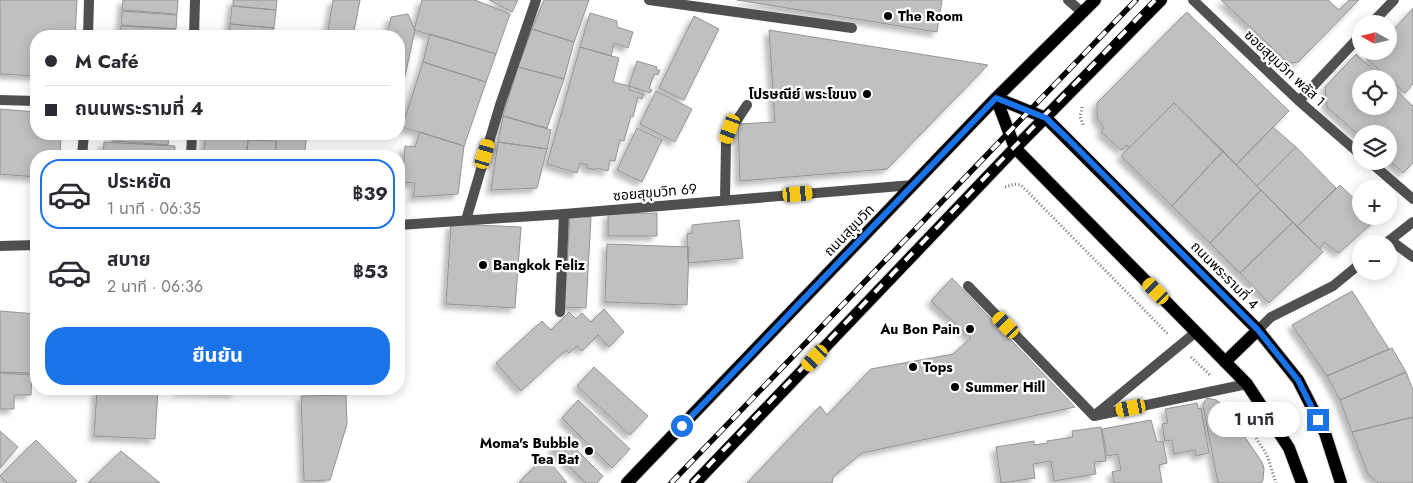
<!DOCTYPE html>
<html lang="th">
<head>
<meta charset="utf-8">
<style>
	body { margin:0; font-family:Jost,"Noto Sans Thai",sans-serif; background:#f2f2f3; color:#2b2b33; height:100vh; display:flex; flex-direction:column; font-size:19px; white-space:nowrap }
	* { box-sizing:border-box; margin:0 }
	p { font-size:16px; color:#7c7c81 }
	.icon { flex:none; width:28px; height:28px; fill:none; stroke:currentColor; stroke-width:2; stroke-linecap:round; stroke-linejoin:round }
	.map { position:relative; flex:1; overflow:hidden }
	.details { position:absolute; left:30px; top:150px; width:375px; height:245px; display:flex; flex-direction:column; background:#fff; border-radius:20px; box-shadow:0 2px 12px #0003 }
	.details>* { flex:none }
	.guide { position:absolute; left:30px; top:30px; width:375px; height:110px; border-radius:20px; box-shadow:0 2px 12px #0003; display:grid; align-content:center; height:110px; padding:0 15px; background:#fff }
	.needle { width:32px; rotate:278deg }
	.buttons { position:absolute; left:1352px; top:15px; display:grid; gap:10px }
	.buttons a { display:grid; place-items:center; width:45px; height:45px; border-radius:50%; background:#fff; box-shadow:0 2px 12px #0003; font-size:25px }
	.end { position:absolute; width:22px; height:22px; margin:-11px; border:6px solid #1a73e8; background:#fff; box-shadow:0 0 0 2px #fff }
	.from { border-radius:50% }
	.bubble { position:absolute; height:35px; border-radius:18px; background:#fff; box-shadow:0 2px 12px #0003; font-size:16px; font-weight:700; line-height:35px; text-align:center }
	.car { position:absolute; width:15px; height:30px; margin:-15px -8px; border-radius:6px; box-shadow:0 0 4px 1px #0007; background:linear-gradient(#f5c518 24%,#345 0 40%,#f5c518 0 76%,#345 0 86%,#f5c518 0) }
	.guide b { display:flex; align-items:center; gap:18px; height:48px; font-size:19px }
	.guide b+b { border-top:1px solid #e1e1e2 }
	.guide i { width:12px; height:12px; background:#2b2b33 }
	ul { padding:9px 0 0; list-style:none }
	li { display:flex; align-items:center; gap:15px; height:70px; margin:0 10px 8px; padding:0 5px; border:2px solid transparent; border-radius:20px }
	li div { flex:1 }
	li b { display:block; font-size:19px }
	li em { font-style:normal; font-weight:700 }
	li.on { border-color:#1a73e8 }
	li>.icon { width:45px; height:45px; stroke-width:1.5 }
	.cta { display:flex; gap:10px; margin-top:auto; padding:10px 15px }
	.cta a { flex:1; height:58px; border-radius:20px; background:#1a73e8; color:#fff; font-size:20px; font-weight:700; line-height:58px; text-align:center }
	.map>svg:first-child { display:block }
	.building { fill:#c0c0c0; stroke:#949494; filter:url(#shadow) }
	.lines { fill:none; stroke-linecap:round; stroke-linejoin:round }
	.primary-casing { stroke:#dbdbdb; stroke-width:14 }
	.path { stroke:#727272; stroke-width:3; stroke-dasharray:1 2.5; stroke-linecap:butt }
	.service { stroke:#505050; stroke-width:10 }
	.minor { stroke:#505050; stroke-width:10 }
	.primary { stroke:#000; stroke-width:12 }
	.rail-casing { stroke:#000; stroke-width:5.5 }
	.rail { stroke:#fff; stroke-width:4; stroke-dasharray:11; stroke-linecap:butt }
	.route { stroke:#1a73e8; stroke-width:6 }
	.poi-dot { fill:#000; stroke:#fff; stroke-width:2 }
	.labels { text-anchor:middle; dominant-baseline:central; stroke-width:4.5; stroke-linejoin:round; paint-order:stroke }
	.poi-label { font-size:14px; font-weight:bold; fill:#000; stroke:#fff; text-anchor:start }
	.street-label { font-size:14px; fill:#000; stroke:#fff }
</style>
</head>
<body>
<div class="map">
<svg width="1413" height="483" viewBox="0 0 1413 483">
	<defs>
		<filter id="shadow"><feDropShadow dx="-4.5" dy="4.5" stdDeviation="2.5" flood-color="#0004"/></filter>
	</defs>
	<rect width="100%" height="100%" fill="#fff"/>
	<!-- building -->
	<path class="building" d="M0,0H77L75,36H36V76L0,74Z
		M123,0H178L177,14L122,10Z
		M233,0H277L276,10L233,6Z
		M333,0H360L353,36H327Z
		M422,0H475L510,14L496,54L414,30Z
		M489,0H518L512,12Z
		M544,0H589L574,42L532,29Z
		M737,0H942L937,32Z
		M1221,0H1328L1339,10L1349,0H1359L1298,62L1291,63L1284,59Z
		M232,6L276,10L274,28L230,24Z
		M1413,8V84L1405,93L1367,59L1374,51H1389V35Z
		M122,11L177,15L176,29L121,25Z
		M1187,12L1289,111L1236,165L1174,103L1129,148L1127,145L1121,150L1101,132L1104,128L1097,118V103Z
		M590,13L617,21V27L633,32L628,48L614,43L611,56L580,47Z
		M408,14L415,30L401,95H399V36H387L391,17Z
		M694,16L719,29L684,100L659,88Z
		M230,24L274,28L273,36H229Z
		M121,26L175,29V36H120Z
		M532,29L574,42L564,79L518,67Z
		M769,30L988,65L887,169L740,181L738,124L775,122Z
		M430,34L496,54L486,82L423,62Z
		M580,47L619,58L613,82L629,86V90L644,94L642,99L638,97L633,117L631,116L624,141L620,140L615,161L610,160L608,171L596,168L595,170L587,168V165L580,163L577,173L547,164Z
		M1356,54L1383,79H1361V106H1389V84L1413,106V163L1403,173L1389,160V134H1361V137L1327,107L1325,87Z
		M637,61L657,67L656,70H660L658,75L654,74L649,89L652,90L650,93L629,86Z
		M423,62L486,82L464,146L402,127Z
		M518,67L564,79L547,128L503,116Z
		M656,91L692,109L675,142L640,124Z
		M1174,103L1223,151L1172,206L1121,156Z
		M0,109L36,112V134H61L60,156H36V177L0,174Z
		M503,116L551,130L547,149L498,142Z
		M1273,127L1296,147L1257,186L1236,165Z
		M637,128L662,140L642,182L617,170Z
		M420,132L464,146L458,194L413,197L415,183L402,182L405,146L415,147Z
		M114,134H169L168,145L113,141Z
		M206,134L248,140L246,156H203Z
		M220,134H265L264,138Z
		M277,134H307L304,156H275Z
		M248,140L276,141L275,156L247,154Z
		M104,142L175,146L174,156H103Z
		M498,142L547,149L537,188L491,190Z
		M1296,147L1336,188L1297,227L1257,186Z
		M1223,151L1261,190L1210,243L1172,206Z
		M247,154L275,156H247Z
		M1340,185L1361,205V216H1380L1339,253L1324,242L1320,249L1297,227Z
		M1261,190L1293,222L1240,273L1210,243Z
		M657,213V236H608V214Z
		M570,216L591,217L586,308L564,307Z
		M739,220L743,258L688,263L687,234L692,233V225Z
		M1293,222L1323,252L1269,303L1240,273Z
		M451,224L521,227L515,308L446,304Z
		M607,244L689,247L687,305L605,302Z
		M952,278L1075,407L862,453L833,477L832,483H747L820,406L827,415L871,369L953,354L971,338L931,301Z
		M1352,291L1389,349L1327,376L1292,325Z
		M604,309L624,332L609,347L598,335L582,351L577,346L569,353L566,350L521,391L496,363L542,321L551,330L569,312L576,319L582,313L591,322Z
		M0,311L36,314V375L0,373Z
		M1392,348L1406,372L1340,400L1327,376Z
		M594,367L648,416L630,435L577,386Z
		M0,372L32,373L31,395H14V409H0Z
		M1406,372L1413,390V417L1352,432L1340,400Z
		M97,389H158L155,439L94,436Z
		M178,389H235V393L178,391Z
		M346,395L347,424L330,480L304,481L301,396Z
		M1207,398L1216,400L1222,404L1262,462L1264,468L1263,480L1261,483H1218L1203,406L1204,402Z
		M578,400L630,449L612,468L562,418Z
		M1197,403L1198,409L1201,408L1209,453L1196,456L1195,450L1174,454L1172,440L1165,441L1162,424L1168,423L1165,409Z
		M1413,417V483H1378L1368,474L1352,432Z
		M1151,420L1157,442L1163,441L1167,463L1159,465L1162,483H1114L1112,472L1121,470L1118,454L1107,456L1102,429Z
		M1101,427L1106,461L1094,462L1096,474L1054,481L1051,461L1033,464L1035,478L1001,483L996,447L1034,441V445L1048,443L1047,441L1073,437L1072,431Z
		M0,431L18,447L0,468Z
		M563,436L603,476L597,483H586L552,449Z
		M36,440L77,481L74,483H7L0,476Z
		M121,451L160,483H88Z
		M545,456L567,483H519L523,478Z"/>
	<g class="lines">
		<!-- primary casing -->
		<g class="primary-casing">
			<path id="primary" d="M996,98L1046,118L1258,330L1298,380L1325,433L1341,483
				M996,98L1015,148L1247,384L1289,448L1302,483
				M1225,362L1258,330
				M627,483L996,98L1095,0
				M695,483L1015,148L1161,0"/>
		</g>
		<!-- path -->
		<path class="path" d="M1082,107L1080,117L1084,127
			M1005,187L1015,184L1021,185L1169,335
			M1191,357L1210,375
			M1233,403L1267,455L1276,483"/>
		<!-- service -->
		<path class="service" d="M649,0L852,28
			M1068,0L1083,13
			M1193,0L1299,101L1361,155
			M1371,24L1394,0
			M88,36L89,0
			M0,100L36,101
			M1299,101L1361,35
			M82,156L84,134
			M1369,161L1413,199
			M725,200L726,142L731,129L747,105
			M1390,240L1413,257
			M1385,244L1413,222
			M968,286L1094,416
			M560,312L564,214
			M1258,330L1271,317L1333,286L1361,263
			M1095,415L1196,332
			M1094,416L1247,384"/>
		<!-- minor -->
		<path class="minor" d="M194,36L195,0
			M191,156L192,134
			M466,220L500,105L536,0
			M399,225L564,214L913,185
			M0,246L36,245"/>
		<!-- primary -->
		<use href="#primary" class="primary"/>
		<!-- rail casing -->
		<g class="rail-casing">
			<path id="rail" d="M671,483L1136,0
				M692,483L1155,0"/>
		</g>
		<!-- rail -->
		<use href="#rail" class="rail"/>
	</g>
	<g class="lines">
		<!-- route -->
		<path class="route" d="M682,426L996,98L1046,118L1068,139L1258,330L1298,380L1318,420"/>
	</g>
	<!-- markers -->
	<g class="poi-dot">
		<circle cx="888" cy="16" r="5"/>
		<circle cx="867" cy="94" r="5"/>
		<circle cx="483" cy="265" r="5"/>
		<circle cx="970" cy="329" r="5"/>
		<circle cx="913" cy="367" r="5"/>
		<circle cx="955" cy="387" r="5"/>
		<circle cx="589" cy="451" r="5"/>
	</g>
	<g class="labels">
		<!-- poi labels -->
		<g class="poi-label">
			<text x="898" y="16">The Room</text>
			<text x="857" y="94" text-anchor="end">โปรษณีย์ พระโขนง</text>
			<text x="493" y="265">Bangkok Feliz</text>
			<text x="960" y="329" text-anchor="end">Au Bon Pain</text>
			<text x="923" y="367">Tops</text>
			<text x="965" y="387">Summer Hill</text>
			<text x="579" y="443" text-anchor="end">Moma's Bubble<tspan x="579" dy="16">Tea Bat</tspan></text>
		</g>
		<!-- street labels -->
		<g class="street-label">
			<text transform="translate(1285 68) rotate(43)">ซอยสุขุมวิท พลัส 1</text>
			<text transform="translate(655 192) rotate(-5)">ซอยสุขุมวิท 69</text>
			<text transform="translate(849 230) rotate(-46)">ถนนสุขุมวิท</text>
			<text transform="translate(1225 275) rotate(45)">ถนนพระรามที่ 4</text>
		</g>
	</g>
</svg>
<div class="buttons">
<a><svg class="needle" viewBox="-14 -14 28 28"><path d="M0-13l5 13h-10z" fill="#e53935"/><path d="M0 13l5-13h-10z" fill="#7c7c81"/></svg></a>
<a><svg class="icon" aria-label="locate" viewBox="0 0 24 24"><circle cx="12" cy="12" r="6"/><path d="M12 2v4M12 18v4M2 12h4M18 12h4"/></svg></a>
<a><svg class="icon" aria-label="layers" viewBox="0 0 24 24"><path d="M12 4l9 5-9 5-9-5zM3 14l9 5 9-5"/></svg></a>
<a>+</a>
<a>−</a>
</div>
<i class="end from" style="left:682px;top:426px"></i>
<i class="end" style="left:1318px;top:420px"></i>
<div class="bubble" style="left:1208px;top:402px;width:92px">1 นาที</div>
<i class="car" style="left:730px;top:129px;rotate:200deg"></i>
<i class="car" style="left:485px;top:154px;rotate:17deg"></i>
<i class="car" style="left:798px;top:194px;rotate:85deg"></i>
<i class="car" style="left:1156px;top:291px;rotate:316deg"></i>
<i class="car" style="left:1006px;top:325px;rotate:316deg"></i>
<i class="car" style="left:815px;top:358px;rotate:223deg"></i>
<i class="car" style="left:1131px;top:408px;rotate:259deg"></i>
<div class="guide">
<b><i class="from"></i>M Café</b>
<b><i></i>ถนนพระรามที่ 4</b>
</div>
<section class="details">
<ul>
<li class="on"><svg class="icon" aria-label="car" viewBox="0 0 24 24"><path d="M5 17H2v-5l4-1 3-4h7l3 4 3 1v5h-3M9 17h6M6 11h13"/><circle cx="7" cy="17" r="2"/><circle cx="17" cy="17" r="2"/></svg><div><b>ประหยัด</b><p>1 นาที · 06:35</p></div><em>฿39</em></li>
<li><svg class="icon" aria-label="car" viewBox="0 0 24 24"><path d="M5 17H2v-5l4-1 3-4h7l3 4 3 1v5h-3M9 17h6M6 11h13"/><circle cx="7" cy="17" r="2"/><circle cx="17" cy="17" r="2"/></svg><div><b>สบาย</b><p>2 นาที · 06:36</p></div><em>฿53</em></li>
</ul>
<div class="cta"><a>ยืนยัน</a></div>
</section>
</div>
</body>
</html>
